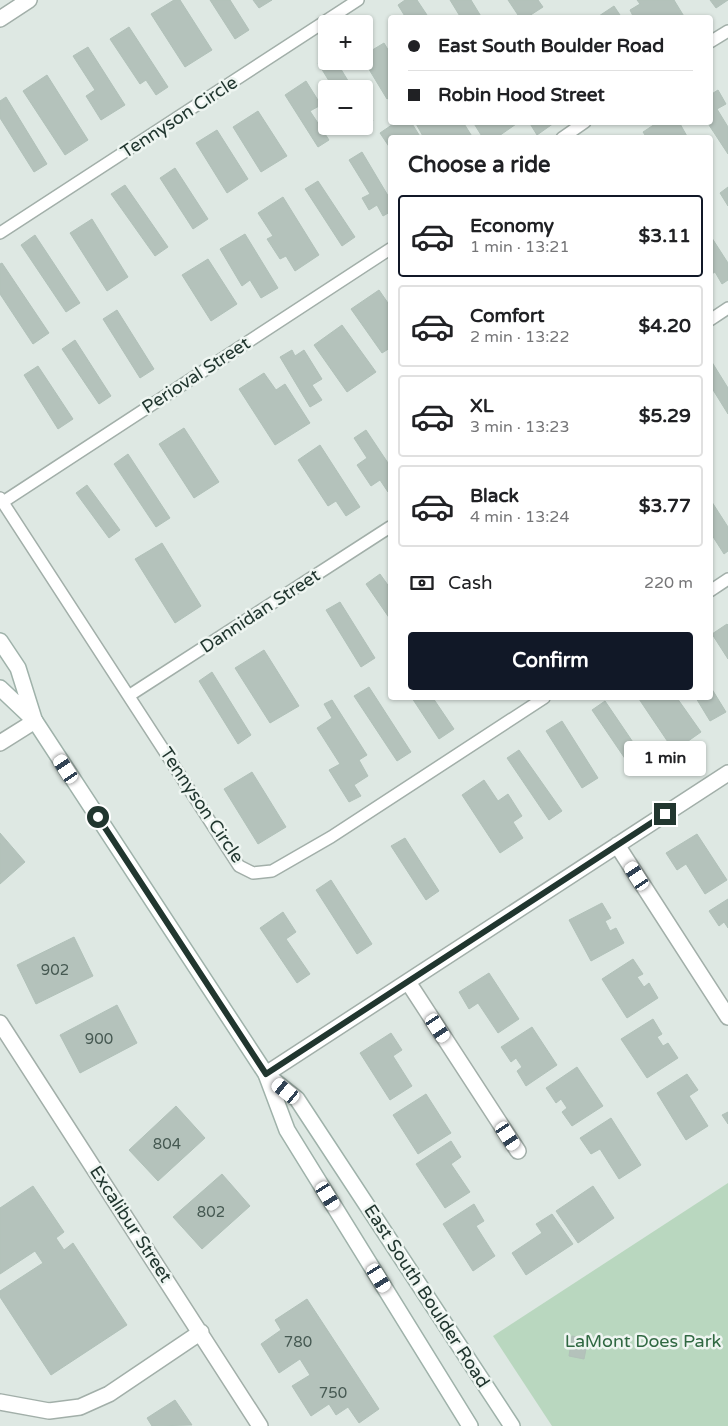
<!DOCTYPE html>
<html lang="en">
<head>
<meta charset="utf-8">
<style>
	body { margin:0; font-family:"Varela Round",sans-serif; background:#f6f6f6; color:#202124; height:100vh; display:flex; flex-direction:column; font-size:19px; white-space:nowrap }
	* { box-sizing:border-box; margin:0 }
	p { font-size:16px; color:#757577 }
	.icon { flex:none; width:28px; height:28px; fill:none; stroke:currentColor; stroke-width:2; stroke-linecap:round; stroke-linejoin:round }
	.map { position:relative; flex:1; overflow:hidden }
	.drawer { position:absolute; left:388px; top:135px; width:325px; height:565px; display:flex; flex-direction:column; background:#fff; border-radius:5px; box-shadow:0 1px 4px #0004 }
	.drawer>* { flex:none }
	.guide { position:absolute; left:388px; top:15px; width:325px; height:110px; border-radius:5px; box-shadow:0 1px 4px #0004; display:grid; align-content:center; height:110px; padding:0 20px; background:#fff }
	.tools { position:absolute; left:318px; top:15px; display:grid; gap:10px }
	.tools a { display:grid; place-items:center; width:55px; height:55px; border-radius:5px; background:#fff; box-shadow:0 1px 4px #0004; font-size:25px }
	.end { position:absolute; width:22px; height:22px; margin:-11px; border:6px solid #21362f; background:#fff; box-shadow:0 0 0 2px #fff }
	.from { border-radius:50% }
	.bubble { position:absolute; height:35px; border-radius:5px; background:#fff; box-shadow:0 1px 4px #0004; font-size:16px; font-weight:700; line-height:35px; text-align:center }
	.car { position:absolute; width:15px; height:30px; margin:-15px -8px; border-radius:6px; box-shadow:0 0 4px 1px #0007; background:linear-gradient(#fff 24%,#345 0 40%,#fff 0 76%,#345 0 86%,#fff 0) }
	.guide b { display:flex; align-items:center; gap:18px; height:48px; font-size:19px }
	.guide b+b { border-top:1px solid #e0e0e0 }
	.guide i { width:12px; height:12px; background:#202124 }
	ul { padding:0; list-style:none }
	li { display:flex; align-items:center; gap:15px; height:82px; margin:0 10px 8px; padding:0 10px; border:2px solid #e0e0e0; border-radius:5px }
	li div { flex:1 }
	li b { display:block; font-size:19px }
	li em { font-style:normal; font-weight:700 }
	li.selected { border-color:#111827 }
	li>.icon { width:45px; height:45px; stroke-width:1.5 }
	h2 { padding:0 20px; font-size:22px; line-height:60px }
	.pay { display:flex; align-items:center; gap:12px; height:55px; padding:0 20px; font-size:19px }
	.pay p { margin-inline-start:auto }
	.cta { display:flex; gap:10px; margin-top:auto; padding:10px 20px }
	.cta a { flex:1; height:58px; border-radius:5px; background:#111827; color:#fff; font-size:20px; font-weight:700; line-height:58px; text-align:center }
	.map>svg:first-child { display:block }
	.green { fill:#b9d7bf }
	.building { fill:#b4c2bb; stroke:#b1c1b9 }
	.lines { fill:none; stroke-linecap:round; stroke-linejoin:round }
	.service-casing { stroke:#a2afa9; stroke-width:14 }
	.minor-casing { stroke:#a2afa9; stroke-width:18 }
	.secondary-casing { stroke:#9fb2aa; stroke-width:18 }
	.service { stroke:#fff; stroke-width:11 }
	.minor { stroke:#fff; stroke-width:15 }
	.secondary { stroke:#fff; stroke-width:15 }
	.route { stroke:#21362f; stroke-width:6 }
	.labels { text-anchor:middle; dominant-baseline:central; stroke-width:5; stroke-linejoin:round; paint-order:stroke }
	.number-label { font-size:15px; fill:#465952 }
	.street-label { font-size:18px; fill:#21362f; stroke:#eef5f1 }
	.park-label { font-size:18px; fill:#306842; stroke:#eef5f1 }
</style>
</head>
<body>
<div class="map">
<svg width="728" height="1426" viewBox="0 0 728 1426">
	<rect width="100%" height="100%" fill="#dee8e3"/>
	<!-- green -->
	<path class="green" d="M728,1183V1426H552L493,1336Z"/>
	<!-- building -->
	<path class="building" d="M174,0H180L212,50L185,67L151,14Z
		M210,0H230L249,30L235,39Z
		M253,0H272L259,8Z
		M405,0H417L429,18H406L398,5Z
		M450,0H471L482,18H461Z
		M508,0H538L543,7L526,18H520Z
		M637,0H674L685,18H634L630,10L640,4Z
		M710,0H728L716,8Z
		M614,6L622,18H596Z
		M129,27L168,87L156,95L146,80L140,84L110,39Z
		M384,43L390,53V97L387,99L364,61V55Z
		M88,47L125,105L101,120L86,96L95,90L73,56Z
		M326,58V61H336L353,89H334L318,63Z
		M47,75L88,140L65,155L23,91Z
		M306,81L321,105L310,111L329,140L318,147L285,95Z
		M718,90L726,104L717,109L728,127V154L707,122H710V95Z
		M6,97L47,164L34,172L0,118V101Z
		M364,106L373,121L359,129L357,126H364Z
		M258,111L287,156L261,172L233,127Z
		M396,122H411L421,138H390V148L380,133Z
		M415,122H463L473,138H424Z
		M473,122H519L496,138H483Z
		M529,122H554V123L537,135Z
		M658,122H679L688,138H647L643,132Z
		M217,130L248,179L227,193L196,143Z
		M362,152L390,199V212L383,216L377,205L369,210L362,198L370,194L349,160Z
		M175,168L208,219L193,229L160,178Z
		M318,181L355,237L342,246L305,189Z
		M125,185L168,247L155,256L111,194Z
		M728,187V206L720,193Z
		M283,197L319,255L295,271L286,256L280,259L267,239L273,236L258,213Z
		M92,219L128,277L107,291L70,233Z
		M245,234L278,288L261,298L250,280L242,286L220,249Z
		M35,235L80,303L66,312L21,245Z
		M710,235L728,263V280L722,284L715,272L710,275Z
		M208,259L237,304L211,321L182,275Z
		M2,263L49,333L33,344L0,294V264Z
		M379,290L390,306V348L382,353L351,309Z
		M117,310L154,369L140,378L103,319Z
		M342,325L376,372L347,392L314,345Z
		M75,340L111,396L99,404L62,349Z
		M292,350L295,356L304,350L322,379L312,385L322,400L310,407L280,357Z
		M710,359L728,388V414L710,385Z
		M38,366L73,419L58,429L24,375Z
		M264,373L276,390L285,384L310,423L275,445L239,389Z
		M184,428L219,482L194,498L159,444Z
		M366,430L390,466V491L388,492L380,480L371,486L357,465L367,458L354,438Z
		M320,445L360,507L346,516L336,501L328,506L298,460Z
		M128,454L170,518L156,527L114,464Z
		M87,485L120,530L109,538L76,493Z
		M710,499L728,527V551L724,554L710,532Z
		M162,543L201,606L175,623L135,559Z
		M380,574L390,588V619L366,584Z
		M340,602L375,658L361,667L326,610Z
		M727,624L728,625V659L712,634Z
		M264,650L299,706L270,723L235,668Z
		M212,672L251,735L238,744L199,681Z
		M710,686L726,712L710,721L696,698H710Z
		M369,687L411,752L397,761L354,696Z
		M412,698H433L454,729L439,739Z
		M641,698H677L701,732L674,751L639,699Z
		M332,700L367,755L359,760L368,776L354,785L361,796L349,802L329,770L340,764L317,728L332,718L324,704Z
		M605,701L641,754L628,763L592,710Z
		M562,721L598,778L582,788L546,731Z
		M519,750L562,811L549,820L507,758Z
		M252,772L286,827L258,844L224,789Z
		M484,780L498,801L508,794L522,816L513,822L523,838L500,853L462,795Z
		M0,833L25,862L0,884Z
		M697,834L727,880L705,894L686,864L677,870L666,853Z
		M405,838L439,891L426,900L391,846Z
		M331,880L372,944L357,954L316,890Z
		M728,899V928L724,922L719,926L709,911Z
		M602,903L611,918L605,921L610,931L616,928L624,943L591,961L569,920Z
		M283,912L296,932L286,939L310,974L297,983L260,928Z
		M74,937L93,976L36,1004L17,965Z
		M633,959L643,974L637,977L644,987L649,983L658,998L627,1018L602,979Z
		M489,973L519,1019L498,1033L478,1003L469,1009L459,992Z
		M117,1005L137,1043L80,1073L60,1035Z
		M653,1019L662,1034L657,1037L663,1046L668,1043L678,1058L647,1078L621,1039Z
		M532,1027L557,1065L526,1086L517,1071L522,1067L516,1058L511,1062L501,1047Z
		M391,1033L402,1050L393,1056L412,1086L390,1100L360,1053Z
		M577,1067L603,1106L572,1126L562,1112L567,1108L561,1099L556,1103L546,1088Z
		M687,1074L698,1090L689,1096L708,1126L686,1140L657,1093Z
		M426,1094L451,1133L418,1154L393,1115Z
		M176,1106L205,1138L158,1181L129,1150Z
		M728,1112V1124L722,1115Z
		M611,1118L641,1165L619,1179L600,1149L591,1154L580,1138Z
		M451,1141L461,1157L451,1164L470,1192L445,1208L416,1164Z
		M222,1174L250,1206L202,1249L173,1217Z
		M33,1186L64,1232L56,1238L64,1250L73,1243L127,1325L51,1375L0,1297V1291L43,1263L35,1251L0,1274V1208Z
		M593,1186L614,1218L578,1243L556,1211Z
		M474,1204L484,1221L476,1226L495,1256L473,1271L443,1224Z
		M552,1214L573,1244L526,1275L512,1253L542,1233L536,1224Z
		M307,1299L379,1409L359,1423L348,1407L336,1415L329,1404L311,1416L292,1386L310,1375L300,1359L279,1373L261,1344L281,1330L275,1320Z
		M572,1336L588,1339L584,1359L569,1356Z
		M175,1400L192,1425L152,1426L147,1418Z"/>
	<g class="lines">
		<!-- service casing -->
		<g class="service-casing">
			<path id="service" d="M710,42L728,31
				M562,138L585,122
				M0,233L358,0
				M710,320L728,308
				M0,498L239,866L253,873L272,871L331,837L544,698
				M3,502L390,249
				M710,591L728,579
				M130,695L390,527"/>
		</g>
		<!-- minor casing -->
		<g class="minor-casing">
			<path id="minor" d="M0,19L29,0
				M0,743L35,721
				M617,845L728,1017
				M408,982L518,1151
				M0,1023L260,1426
				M266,1074L728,773
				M0,1402L49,1411L80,1407L109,1394L201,1332"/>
		</g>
		<!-- secondary casing -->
		<g class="secondary-casing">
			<path id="secondary" d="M0,641L18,668L34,719
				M0,688L35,721L266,1074L287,1130L470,1426
				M267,1075L297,1099L512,1426"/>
		</g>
		<!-- service -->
		<use href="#service" class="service"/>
		<!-- minor -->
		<use href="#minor" class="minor"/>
		<!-- secondary -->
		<use href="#secondary" class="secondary"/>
	</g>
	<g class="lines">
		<!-- route -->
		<path class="route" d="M98,817L266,1074L665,814"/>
	</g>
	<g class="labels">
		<!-- number labels -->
		<g class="number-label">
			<text x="55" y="970">902</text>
			<text x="99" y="1039">900</text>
			<text x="167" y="1144">804</text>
			<text x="211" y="1212">802</text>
			<text x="298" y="1342">780</text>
			<text x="333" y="1393">750</text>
		</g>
		<!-- street labels -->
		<g class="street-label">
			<text transform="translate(179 117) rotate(-33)">Tennyson Circle</text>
			<text transform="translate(196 375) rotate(-33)">Perioval Street</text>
			<text transform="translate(260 611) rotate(-33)">Dannidan Street</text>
			<text transform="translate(202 805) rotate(56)">Tennyson Circle</text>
			<text transform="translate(131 1224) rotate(57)">Excalibur Street</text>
			<text transform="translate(427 1296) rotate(57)">East South Boulder Road</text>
		</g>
		<!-- park labels -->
		<g class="park-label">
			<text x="643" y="1341">LaMont Does Park</text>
		</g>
	</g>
</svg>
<div class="tools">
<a>+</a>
<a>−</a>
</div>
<i class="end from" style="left:98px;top:817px"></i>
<i class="end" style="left:665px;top:814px"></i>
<div class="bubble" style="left:624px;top:741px;width:82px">1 min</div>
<i class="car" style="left:66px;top:769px;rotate:327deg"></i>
<i class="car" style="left:637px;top:876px;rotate:327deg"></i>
<i class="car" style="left:438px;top:1028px;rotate:147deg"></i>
<i class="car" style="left:286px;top:1091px;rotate:309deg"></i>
<i class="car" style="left:508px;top:1136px;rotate:147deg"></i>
<i class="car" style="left:328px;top:1196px;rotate:148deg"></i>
<i class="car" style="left:379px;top:1278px;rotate:148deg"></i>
<div class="guide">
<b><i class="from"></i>East South Boulder Road</b>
<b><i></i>Robin Hood Street</b>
</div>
<section class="drawer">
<h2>Choose a ride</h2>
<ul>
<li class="selected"><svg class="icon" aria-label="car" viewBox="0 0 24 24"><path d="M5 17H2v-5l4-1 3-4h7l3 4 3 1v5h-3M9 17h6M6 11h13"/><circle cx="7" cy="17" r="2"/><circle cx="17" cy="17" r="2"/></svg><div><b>Economy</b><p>1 min · 13:21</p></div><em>$3.11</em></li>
<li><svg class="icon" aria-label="car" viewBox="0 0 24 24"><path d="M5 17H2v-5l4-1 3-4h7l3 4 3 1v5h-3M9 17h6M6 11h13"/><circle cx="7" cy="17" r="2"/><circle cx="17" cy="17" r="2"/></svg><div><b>Comfort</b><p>2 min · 13:22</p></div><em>$4.20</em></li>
<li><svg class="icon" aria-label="car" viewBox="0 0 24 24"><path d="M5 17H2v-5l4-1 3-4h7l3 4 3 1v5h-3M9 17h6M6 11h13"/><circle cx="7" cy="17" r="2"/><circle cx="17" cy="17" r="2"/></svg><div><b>XL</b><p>3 min · 13:23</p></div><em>$5.29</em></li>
<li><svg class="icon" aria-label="car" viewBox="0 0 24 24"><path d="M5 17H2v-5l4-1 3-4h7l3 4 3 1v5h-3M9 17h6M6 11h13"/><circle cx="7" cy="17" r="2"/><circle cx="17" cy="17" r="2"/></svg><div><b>Black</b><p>4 min · 13:24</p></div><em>$3.77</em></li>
</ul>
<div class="pay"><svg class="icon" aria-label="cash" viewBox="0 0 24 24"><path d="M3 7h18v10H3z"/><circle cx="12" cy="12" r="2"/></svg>Cash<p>220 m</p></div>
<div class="cta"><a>Confirm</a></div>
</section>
</div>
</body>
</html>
